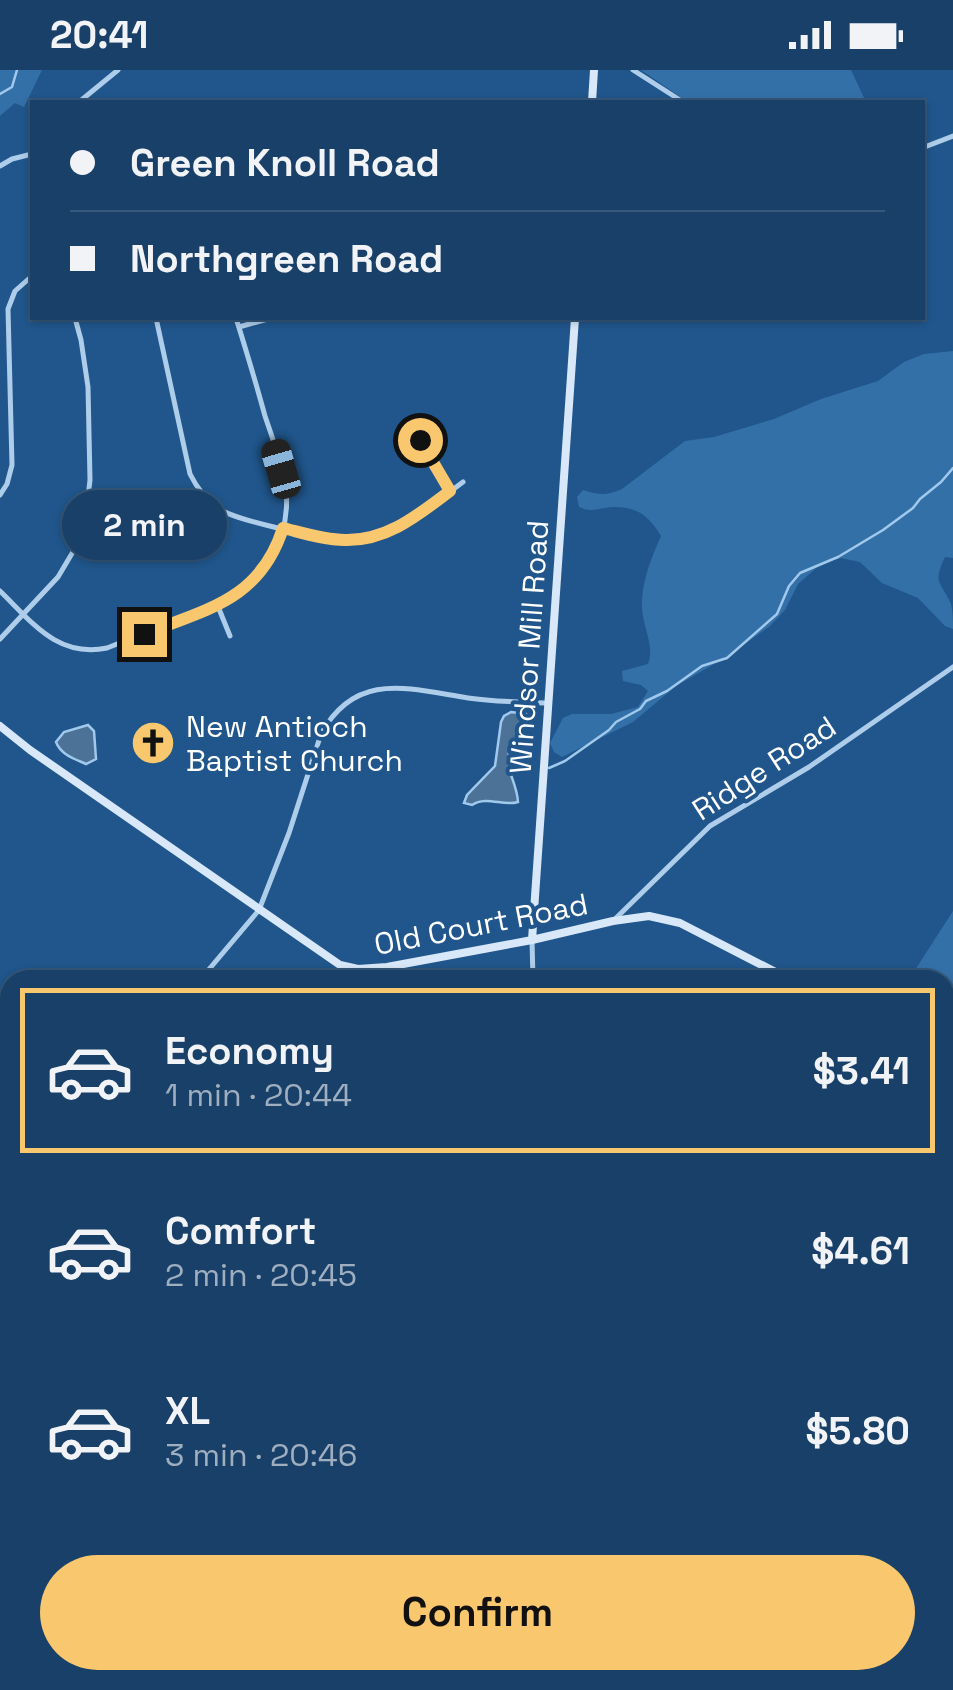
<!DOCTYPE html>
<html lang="en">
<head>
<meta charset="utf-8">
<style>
	body { margin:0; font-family:"Space Grotesk",sans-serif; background:#254b71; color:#f1f3f6; height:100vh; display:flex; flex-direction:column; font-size:38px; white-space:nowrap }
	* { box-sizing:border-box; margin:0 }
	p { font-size:32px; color:#9fafc0 }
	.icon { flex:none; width:55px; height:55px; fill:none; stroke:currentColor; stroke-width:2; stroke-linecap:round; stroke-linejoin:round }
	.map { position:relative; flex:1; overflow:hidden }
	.panel { position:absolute; left:0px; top:900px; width:955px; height:720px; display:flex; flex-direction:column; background:#184068; border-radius:30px 30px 0 0; box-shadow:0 2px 8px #0004,0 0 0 2px #36597c }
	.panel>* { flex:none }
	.hud { position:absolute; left:30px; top:30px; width:895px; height:220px; border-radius:0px; box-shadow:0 2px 8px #0004,0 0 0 2px #36597c; display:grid; align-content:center; height:220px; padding:0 40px; background:#184068 }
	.end { position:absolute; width:45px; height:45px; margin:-22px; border:12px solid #f9c76d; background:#111; box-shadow:0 0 0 5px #111 }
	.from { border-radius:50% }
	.bubble { position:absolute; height:70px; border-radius:35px; background:#184068; box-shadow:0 2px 8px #0004,0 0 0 2px #36597c; font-size:32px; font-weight:700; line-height:70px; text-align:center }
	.car { position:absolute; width:30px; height:60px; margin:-30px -15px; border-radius:12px; box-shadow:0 0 8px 2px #0007; background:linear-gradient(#222 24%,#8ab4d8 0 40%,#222 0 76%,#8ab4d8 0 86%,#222 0) }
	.hud b { display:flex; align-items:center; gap:35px; height:95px; font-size:38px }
	.hud b+b { border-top:2px solid #36597c }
	.hud i { width:25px; height:25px; background:#f1f3f6 }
	ul { padding:18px 0 0; list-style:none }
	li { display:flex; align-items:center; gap:30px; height:165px; margin:0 20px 15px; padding:0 20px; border:5px solid transparent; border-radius:0px }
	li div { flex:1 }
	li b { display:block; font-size:38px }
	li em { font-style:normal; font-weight:700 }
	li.selected { border-color:#f9c76d }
	li>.icon { width:90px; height:90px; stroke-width:1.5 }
	.primary-button { display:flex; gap:20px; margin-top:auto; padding:20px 40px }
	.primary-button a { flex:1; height:115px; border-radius:60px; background:#f9c76d; color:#111; font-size:40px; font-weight:700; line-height:115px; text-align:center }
	.status { display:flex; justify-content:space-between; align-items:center; height:70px; padding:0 50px; background:#184068; direction:ltr }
	.status svg { height:28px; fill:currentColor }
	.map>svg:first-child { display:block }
	.green { fill:#3470a8 }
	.water { fill:#4c7298; stroke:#a0c9ed; stroke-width:2.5 }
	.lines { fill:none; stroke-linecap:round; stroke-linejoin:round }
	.stream { stroke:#a0c9ed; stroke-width:2.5 }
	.minor { stroke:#adcdeb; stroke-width:5 }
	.secondary { stroke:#d8e8f9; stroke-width:8 }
	.route { stroke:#f9c76d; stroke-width:12 }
	.labels { text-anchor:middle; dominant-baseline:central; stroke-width:8; stroke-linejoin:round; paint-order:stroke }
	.street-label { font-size:30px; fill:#fff; stroke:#20568b }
	.poi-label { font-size:30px; fill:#fff; stroke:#20568b; text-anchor:start }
</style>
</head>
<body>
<div class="status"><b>20:41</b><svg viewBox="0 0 49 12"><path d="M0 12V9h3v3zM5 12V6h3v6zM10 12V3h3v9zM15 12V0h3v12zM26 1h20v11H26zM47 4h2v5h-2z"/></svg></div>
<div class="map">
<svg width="953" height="1620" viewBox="0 0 953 1620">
	<rect width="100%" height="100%" fill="#20568b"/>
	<!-- green -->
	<path class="green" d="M0,0H42L24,37L15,33L0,46Z
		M641,0H851L866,32H688Z
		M953,281V488L945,487C932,515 941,510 951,534C953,542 953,551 953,559L945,556L918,528L882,513L860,492L841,488L822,493L798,514L785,540L770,556L728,586L676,616L633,652L562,687L554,682L550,673L563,648L572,644H611L638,637L648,621L641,615L623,611L622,601L648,594C655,577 643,557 642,538C641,513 651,489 661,466C649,446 637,436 612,437C599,438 591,443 579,437L577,427L583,420C599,425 606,426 622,419L685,371L714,367L774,349L821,329L878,311L904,292L924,284Z
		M953,841V1041L945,1035V910H911L915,900Z"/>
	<!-- water -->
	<path class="water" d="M511,642L526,644L530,649C526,659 515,665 511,676C502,697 517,711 518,732C503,737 487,725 472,735L464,733L467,725L495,696L501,652L504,646Z
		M88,655L94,661L96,689L86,694C75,689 61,685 56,672L64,662Z"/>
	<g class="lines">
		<!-- stream -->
		<path class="stream" d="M0,24L12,17L17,0
			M549,698L565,691L609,660L616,652L640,639L646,631L667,621L702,596L727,588L777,544L789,516L800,503L838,487L883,460L913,438L920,429L941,412L953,398
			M945,1451L953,1445
			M0,1531L10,1527
			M766,1610L767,1615L775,1620
			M791,1620L792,1610"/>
		<!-- minor -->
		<path class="minor" d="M633,0L683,32
			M79,32L118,0
			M922,78L953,66
			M0,96L12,89L32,84
			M156,248L190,404C197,418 206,430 219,439C239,451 323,470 347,470C357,470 368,469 378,466C410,457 437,431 463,412
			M239,257L271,248
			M420,370L429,389L450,421
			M0,425L7,414L12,395L8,239L15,221L32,206
			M85,453L115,461L130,474
			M0,521C32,552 57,588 107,578L217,534C261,514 291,471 286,421C283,396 273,370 265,346C256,313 246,280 236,248
			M217,534L230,566
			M0,569L58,507L77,475L85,453L90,410L88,317L81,270L75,248
			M613,851L710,756L809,697L953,597
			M532,870L533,910
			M370,899L374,910
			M200,910L259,840L289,763L321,664C356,600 410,619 468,628C495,632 521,632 548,633
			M0,1090L10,1092
			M242,1620L244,1610"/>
		<!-- secondary -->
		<path class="secondary" d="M592,32L594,0
			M0,656L30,680L340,895L358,899L387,897L532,870L613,851L649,846L680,853L791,910
			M532,870L575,248
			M945,1039L953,1044"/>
	</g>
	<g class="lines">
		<!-- route -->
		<path class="route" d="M144,564C207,539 260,530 283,458C303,463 324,470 345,470C387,471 418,445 450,421L420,370"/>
	</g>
	<!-- icons -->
	<defs>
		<g id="church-disc" transform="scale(2.25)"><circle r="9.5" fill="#f9c76d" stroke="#20568b"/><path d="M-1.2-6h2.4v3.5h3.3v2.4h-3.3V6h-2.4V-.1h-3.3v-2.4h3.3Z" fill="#111"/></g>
	</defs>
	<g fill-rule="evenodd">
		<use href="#church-disc" x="153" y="673"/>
	</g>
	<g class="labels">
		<!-- street labels -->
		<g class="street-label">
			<text transform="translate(529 577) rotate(-86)">Windsor Mill Road</text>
			<text transform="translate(764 698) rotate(-33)">Ridge Road</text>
			<text transform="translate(481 854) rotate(-11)">Old Court Road</text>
		</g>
		<!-- poi labels -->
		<g class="poi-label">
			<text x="186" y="656">New Antioch<tspan x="186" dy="34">Baptist Church</tspan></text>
		</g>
	</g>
</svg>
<i class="end from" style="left:420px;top:370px"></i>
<i class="end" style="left:144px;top:564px"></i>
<div class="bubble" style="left:62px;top:420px;width:165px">2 min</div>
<i class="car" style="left:281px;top:399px;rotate:344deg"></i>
<div class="hud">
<b><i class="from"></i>Green Knoll Road</b>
<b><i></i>Northgreen Road</b>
</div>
<section class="panel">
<ul>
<li class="selected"><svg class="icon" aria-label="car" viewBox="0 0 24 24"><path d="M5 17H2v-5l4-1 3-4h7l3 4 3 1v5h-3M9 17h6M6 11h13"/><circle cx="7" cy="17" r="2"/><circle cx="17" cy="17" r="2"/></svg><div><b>Economy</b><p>1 min · 20:44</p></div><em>$3.41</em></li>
<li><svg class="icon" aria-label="car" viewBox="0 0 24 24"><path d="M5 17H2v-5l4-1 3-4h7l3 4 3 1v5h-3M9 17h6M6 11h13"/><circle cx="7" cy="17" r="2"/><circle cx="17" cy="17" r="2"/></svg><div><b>Comfort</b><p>2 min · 20:45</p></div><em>$4.61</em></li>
<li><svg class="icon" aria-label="car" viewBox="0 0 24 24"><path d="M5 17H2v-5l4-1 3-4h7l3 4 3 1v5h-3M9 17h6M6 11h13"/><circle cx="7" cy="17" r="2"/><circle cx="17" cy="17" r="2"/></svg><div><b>XL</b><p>3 min · 20:46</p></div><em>$5.80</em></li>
</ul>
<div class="primary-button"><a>Confirm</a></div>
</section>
</div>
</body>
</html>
